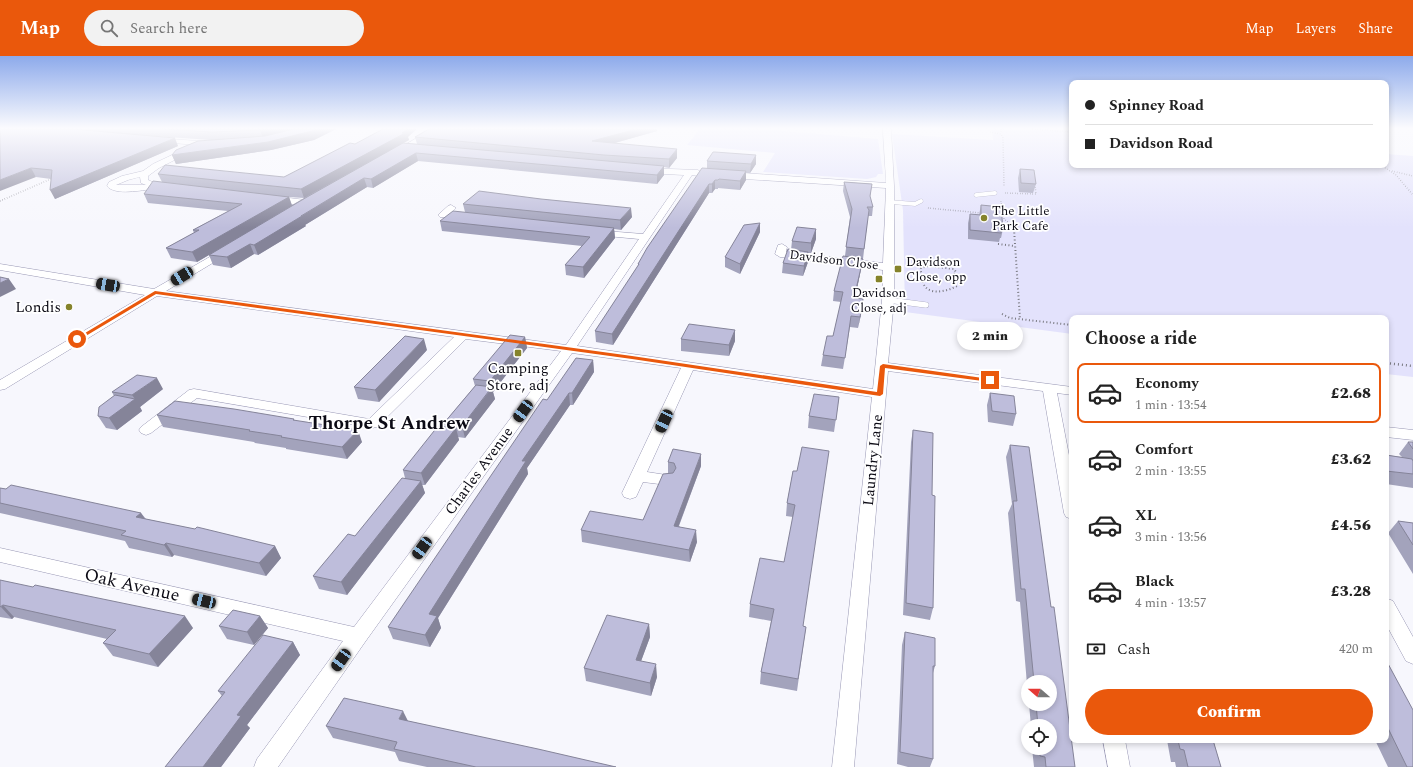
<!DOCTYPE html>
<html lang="en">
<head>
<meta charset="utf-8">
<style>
	body { margin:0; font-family:Spectral,serif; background:#f2f2f2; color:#222; height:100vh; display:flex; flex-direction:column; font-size:15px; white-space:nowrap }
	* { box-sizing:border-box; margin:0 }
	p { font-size:13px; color:#767676 }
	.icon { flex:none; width:22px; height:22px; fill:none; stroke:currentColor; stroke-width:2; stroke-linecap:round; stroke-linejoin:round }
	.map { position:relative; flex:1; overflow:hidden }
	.sheet { position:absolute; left:1069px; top:259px; width:320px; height:428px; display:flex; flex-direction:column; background:#fff; border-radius:8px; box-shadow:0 2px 6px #0003 }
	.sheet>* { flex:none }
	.top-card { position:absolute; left:1069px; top:24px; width:320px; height:88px; border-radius:8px; box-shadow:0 2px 6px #0003; display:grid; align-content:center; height:88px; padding:0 16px; background:#fff }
	.needle { width:26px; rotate:290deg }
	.buttons { position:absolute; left:1021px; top:619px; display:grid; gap:8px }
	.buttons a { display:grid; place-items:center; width:36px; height:36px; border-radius:50%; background:#fff; box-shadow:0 2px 6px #0003; font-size:20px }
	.end { position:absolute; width:18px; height:18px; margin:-9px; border:5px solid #ea580c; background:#fff; box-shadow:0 0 0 2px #fff }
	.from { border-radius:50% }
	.bubble { position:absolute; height:28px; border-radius:14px; background:#fff; box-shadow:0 2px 6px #0003; font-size:13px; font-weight:800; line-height:28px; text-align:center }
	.car { position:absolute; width:12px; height:24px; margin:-12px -6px; border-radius:5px; box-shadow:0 0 3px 1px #0007; background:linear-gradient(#222 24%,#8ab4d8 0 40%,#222 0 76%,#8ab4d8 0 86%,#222 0) }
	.top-card b { display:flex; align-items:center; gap:14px; height:38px; font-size:15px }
	.top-card b+b { border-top:1px solid #e0e0e0 }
	.top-card i { width:10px; height:10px; background:#222 }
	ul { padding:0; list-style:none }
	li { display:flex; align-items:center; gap:12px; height:60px; margin:0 8px 6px; padding:0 8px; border:2px solid transparent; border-radius:8px }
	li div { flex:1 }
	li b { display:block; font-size:15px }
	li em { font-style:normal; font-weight:800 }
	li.active { border-color:#ea580c }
	li>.icon { width:36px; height:36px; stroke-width:1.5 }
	h2 { padding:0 16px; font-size:18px; line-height:48px }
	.pay { display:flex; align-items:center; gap:10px; height:44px; padding:0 16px; font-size:15px }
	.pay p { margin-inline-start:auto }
	.primary-button { display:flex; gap:8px; margin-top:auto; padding:8px 16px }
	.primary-button a { flex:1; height:46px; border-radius:24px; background:#ea580c; color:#fff; font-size:16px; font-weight:800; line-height:46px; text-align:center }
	header { display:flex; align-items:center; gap:24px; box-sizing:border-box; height:56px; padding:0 20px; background:#ea580c; color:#fff }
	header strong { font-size:19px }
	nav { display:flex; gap:22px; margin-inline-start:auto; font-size:14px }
	.search { width:280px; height:36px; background:#f2f2f2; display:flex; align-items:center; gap:10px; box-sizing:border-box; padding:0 14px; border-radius:22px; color:#767676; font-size:15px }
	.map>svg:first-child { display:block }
	.green { fill:#e3e2fc }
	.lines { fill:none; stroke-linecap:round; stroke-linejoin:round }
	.lane-far1-casing { stroke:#9897b4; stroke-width:4.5 }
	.lane-casing { stroke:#9897b4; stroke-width:6 }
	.street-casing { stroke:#9897b4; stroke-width:1 }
	.path-far2 { stroke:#7a7a82; stroke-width:1.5; stroke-dasharray:0.5 2; stroke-linecap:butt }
	.path-far1 { stroke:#7a7a82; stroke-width:2; stroke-dasharray:1 2.5; stroke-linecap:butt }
	.path { stroke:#7a7a82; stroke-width:2.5; stroke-dasharray:1 3; stroke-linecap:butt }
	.lane-far1 { stroke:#fff; stroke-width:4 }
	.lane { stroke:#fff; stroke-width:5.5 }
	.street { fill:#fff; fill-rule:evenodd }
	.wall { fill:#a3a3bc; fill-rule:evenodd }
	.shaded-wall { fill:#858499 }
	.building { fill:#bebddb; stroke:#858499 }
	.route { fill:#ea580c }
	.poi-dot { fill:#85832b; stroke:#fff; stroke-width:1.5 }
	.labels { text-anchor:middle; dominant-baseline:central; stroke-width:3.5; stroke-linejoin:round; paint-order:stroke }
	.far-poi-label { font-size:13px; fill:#0b0a14; stroke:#fff; text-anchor:start }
	.far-street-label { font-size:13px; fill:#0b0a14; stroke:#fff }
	.poi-label { font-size:15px; fill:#0b0a14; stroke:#fff; text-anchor:end }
	.street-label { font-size:15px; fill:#0b0a14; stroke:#fff }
	.near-street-label { font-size:18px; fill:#0b0a14; stroke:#fff }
	.district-label { font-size:19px; font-weight:bold; fill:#0b0a14; stroke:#fff }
</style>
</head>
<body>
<header>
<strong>Map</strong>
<div class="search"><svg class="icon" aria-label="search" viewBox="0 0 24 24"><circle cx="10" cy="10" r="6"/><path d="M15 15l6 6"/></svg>Search here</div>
<nav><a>Map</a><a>Layers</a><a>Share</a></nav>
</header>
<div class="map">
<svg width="1413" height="711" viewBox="0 0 1413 711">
	<rect width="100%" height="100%" fill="#f7f7fd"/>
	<!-- green -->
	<path class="green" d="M700,73H760L878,83L883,118H878L876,121L867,123L763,116L775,97L687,89Z
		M992,73L1072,74V109H1386V98L1413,100V321L1386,318V262H1072V278L905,256L903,154L892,78L993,84Z"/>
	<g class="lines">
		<!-- lane-far1 casing -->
		<g class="lane-far1-casing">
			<path id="lane-far1" d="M976,139L995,137
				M890,146L915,148L921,145"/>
		</g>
		<!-- lane casing -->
		<g class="lane-casing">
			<path id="lane" d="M888,244L926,249"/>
		</g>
		<!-- street casing -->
		<g class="street-casing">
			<path id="street" d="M432,73H441L397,100H391L390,98Z
				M883,73H891L894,130V244L888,307L1072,331V339L1057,337L1072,415V463L1066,461L1064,457L1043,335L888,315L854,711H832L872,341L693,314L647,416L673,420L675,424L673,428L667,429L643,426L636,441L630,443L624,441L622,437L681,312L572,297L365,586L278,711H254L257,703L343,585L0,506V492L354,571L561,295L466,283L377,371L372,372L197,342L151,377L146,379L141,377L139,374L141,371L189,334L194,333L369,363L454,281L157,240L5,333L0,334V324L145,239L0,214V208L154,233L227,191L231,192L232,194L231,196L166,235L566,289L639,183L596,179L593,178L591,176L593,174L643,178L684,119L645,117L641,114L642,112L698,114L702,117L698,120L692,119L577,290L873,333L882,244L883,214L780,201L775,198L778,189L782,188L787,191L786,196L883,207L886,132L729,122L725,119L729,116L886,127Z
				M155,82L213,86L217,88L213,90L158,86L154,84Z
				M187,92H190L194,94L159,112L148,120V124L157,128L173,130L174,132L173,134C167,135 160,132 154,133C142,134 115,140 107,130L109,126L122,120L143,115L153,108ZM140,121L141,127L146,129H116L128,124Z
				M272,140L306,144L311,147L306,150L269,145L267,143L269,141Z
				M451,149L456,152L451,157L466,158L471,161L466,164L440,161L438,159L448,150Z
				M1386,371L1413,374V384L1386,381Z
				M1386,542L1393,545L1413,581V608L1406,605L1386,568Z
				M1103,684H1125L1130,711H1108Z"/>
		</g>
		<!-- path-far2 -->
		<path class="path-far2" d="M1001,73V78
			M1030,73L1072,76
			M990,76L1001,78L1003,82L1004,130
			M1381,109L1396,119L1413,139
			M1392,115L1413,120
			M1005,137L1036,138L1035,130
			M0,145L53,122
			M1001,145L1004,163L1014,171V174
			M928,152L981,157"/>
		<!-- path-far1 -->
		<path class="path-far1" d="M1014,173L1020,263
			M998,188L1015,190
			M928,210L954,213L956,216L954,218L960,223L959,229C947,236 923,242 922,221C922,218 920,215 921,212Z
			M1002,258L1010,262L1072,269"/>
		<!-- path -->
		<path class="path" d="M1386,307L1413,310"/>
		<!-- lane-far1 -->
		<use href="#lane-far1" class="lane-far1"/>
		<!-- lane -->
		<use href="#lane" class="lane"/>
		<!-- street -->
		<use href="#street" class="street"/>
	</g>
	<!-- wall -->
	<path class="wall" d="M0,73H336L314,84L271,94L176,108L172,99L211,84L139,79L178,90L55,143L51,123L36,121Z
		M429,73H657V75L615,87L677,102L669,112L664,111V119L657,128L418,105L373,132L367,131L305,169L306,170L258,199L254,198L231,212L213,209L209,199L197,206L171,202L166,192L194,177L193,174L228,155L148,147L144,138L162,126L158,118L284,121L355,88L408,81L409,84L403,87L417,88L415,81ZM289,141L304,142L292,149Z
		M756,99V108L750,117H746V124L740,134L718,132V133H715L712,137H709L613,289L596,286L595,275L638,211V208L707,113V105Z
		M1020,113L1036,128L1033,137L1019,136L1018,122Z
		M844,126L872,128L870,141L873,151L872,160H868L863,203L855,242L862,254L858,272L850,271L843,313L821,310L823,299L833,280L841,246L833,245L834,235L845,200L850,161L843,135Z
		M463,148L632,161L621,174L614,173L615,182L584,222L566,219L565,209L582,190L442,175L440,165L465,156Z
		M981,149L1003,173L1001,182H1000L999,186L968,183V167L970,158L979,159Z
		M760,167V176L740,218L725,211V201Z
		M816,183L811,197H808V206L803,220L782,217L783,207L791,194L792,185Z
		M735,274V285L729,300L681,295V283Z
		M525,281L527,292L493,336L495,343L465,382L458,381L459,384L425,429H422L425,437L347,539L319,533L313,520L355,480L405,422L403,414L445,371L444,367L475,330L473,323Z
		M427,294L379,346L358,343L354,331Z
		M593,304L594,316L573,349H570L527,412L528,418L438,562L441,572L430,591L393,583L388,571L547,344Z
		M163,333L140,351L142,355L117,374L106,372L98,360L114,340L112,336Z
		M990,337L1016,358L1013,370L988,366L987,349Z
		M839,341L834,376L808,372L809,360Z
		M157,359L294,363L295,365L362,386L347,403L286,393V392L255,387L254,386L163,371Z
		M913,374L932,439L933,552L930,564L903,559L911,386Z
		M1408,386H1413V432L1386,428V399L1402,401L1399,398Z
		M1010,389L1051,551L1075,711H1034L1032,692H1050V670H1031L1029,648H1050V626H1028V640L1020,546L1016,545L1008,457L1012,448L1006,401Z
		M668,406L701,410L679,470L697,486L690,506L582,486L581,474L643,464L668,418Z
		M793,415L803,570L806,571L797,635L760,628L761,616L771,565L749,561L750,548L784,506L793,461L786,460L787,447Z
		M0,432L141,457L146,463L275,490L281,502L266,520L174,499L172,501L129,492L125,485L0,457Z
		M1398,465L1413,467V518L1388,477Z
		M0,524L193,572L158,611L113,600L103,587L107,583L14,561L12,563L0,561Z
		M260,560L268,572L254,589L227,583L219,570Z
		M649,568L650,581L641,605L657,621L651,640L586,625L584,612Z
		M905,576L935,610L933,617V703L930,711H908L897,708L902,589Z
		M293,586L300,599L247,669L250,672L221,711H165L222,640L218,635Z
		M1386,604L1413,711H1388L1375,684H1386Z
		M408,665L616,711H427L399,705L395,696L333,682L326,670Z
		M1167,684H1213L1221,711H1176L1175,706H1171Z"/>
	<!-- shaded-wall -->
	<path class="shaded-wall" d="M267,73H297L263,83L260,74Z
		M317,73H336L314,84L271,94L176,108L172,99Z
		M407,73H417L408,81L409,84L304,142L301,133L402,77Z
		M637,73H657V75L593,93L592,85Z
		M175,82L178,90L55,143L50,134Z
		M677,93V102L669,112V103Z
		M416,97L418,105L373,132L371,123Z
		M756,99V108L750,117L751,108Z
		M664,110V119L657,128V119Z
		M31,112L36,121L0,135V124Z
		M746,115V124L740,134V125Z
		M364,122L367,131L305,169L306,170L258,199L254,189Z
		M715,124V133L712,137V128Z
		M709,128V137L613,289L612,278Z
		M289,141L292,150L197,206L192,196Z
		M631,152L632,161L621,174L620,164Z
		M760,167V176L740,218V208Z
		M614,172L615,182L584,222L583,211Z
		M816,173V183L811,197V187Z
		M250,188L254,198L231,212L227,201Z
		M808,196V206L803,220L804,210Z
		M863,203L853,253L854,242Z
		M9,223L16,233L0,241V227Z
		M863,243L862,254L858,272L860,261Z
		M735,274V285L729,300V289Z
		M525,281L527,292L493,336L495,343L465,382L462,370L492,332L490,325Z
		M424,283L427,294L379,346L375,334Z
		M593,304L594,316L573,349L572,337Z
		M157,322L163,333L140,351L142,355L117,374L109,362L135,343L132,339Z
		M569,337L570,349L527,412L528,418L438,562L441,572L430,591L425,579L429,558L522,405Z
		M456,372L459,384L425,429L421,417Z
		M358,374L362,386L347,403L342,391Z
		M701,398V410L674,482V470Z
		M421,425L425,437L347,539L341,526Z
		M141,457L149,469L136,461Z
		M696,474L697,486L690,506L689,494Z
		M166,487L174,499L172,501L164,489Z
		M275,490L281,502L266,520L259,507Z
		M3,549L14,561L12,563L1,551Z
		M185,560L193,572L158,611L149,598Z
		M260,560L268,572L254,589L247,576Z
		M649,568L650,581L637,616L636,604Z
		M293,586L300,599L247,669L250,672L221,711H203L237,659Z
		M656,608L657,621L651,640L650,627Z
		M403,655L409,667L399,663Z"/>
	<!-- building -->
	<path class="building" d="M0,73H73L175,82L50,134L52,114L31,112L0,124Z
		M162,73H267L260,74L212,76Z
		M294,73H317L312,75L268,86L172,99L176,94L198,85L265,80Z
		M383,73H407L402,77L407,76L301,133L158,118L165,109L284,121L350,87L355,88Z
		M429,73H637L592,85L677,93L669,103L604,99L415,81Z
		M403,87L664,110L657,119L416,97L371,123L364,122L301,160H302L254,189L250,188L227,201L209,199L307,141Z
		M713,96H715L756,99L751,108L707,105Z
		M702,112L746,115L740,125L719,123L718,124H715L712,128H709L612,278L595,275L639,208H638L647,192Z
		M1020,113L1034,114L1036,128L1021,127Z
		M153,125L289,141L192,196L166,192L199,174H193L242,148L144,138Z
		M844,126L872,128L870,140L873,151H867L869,154L864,193L846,191L852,153Z
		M479,135L541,143L631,152L620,164L463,148Z
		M981,149L1001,151L1003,173L1001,172V177L970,174V158L981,159Z
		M453,155L614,172L583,211L565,209L590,181L440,165Z
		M760,167L740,208L725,201L744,169Z
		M797,171L816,173L811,187L792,185Z
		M788,193L808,196L804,210L783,207Z
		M843,200L863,203L854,242L863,243L860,261L851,260L845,302L823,299L827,280H833L843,236L834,235Z
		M0,221L9,223L0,227Z
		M689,268L735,274L729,289L681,283Z
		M510,279L525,281L490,325L473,323Z
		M405,280L424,283L375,334L354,331Z
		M576,302L593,304L572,337H569L522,405H526L429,558L437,560L425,579L388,571L543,343L547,344Z
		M137,319L157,322L132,339L112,336Z
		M476,329L492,331L462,370L444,367Z
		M990,337L1014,340L1016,358L992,355Z
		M814,338L839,341L836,364L809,360Z
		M115,339L135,343L109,362L98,360L99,351Z
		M175,345L234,353L294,363L293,364L358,374L342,391L281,381L282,380L249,375L250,374L157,359Z
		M438,370L456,372L421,417L403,414Z
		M913,374L933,377L932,439L935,440L933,552L906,547Z
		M1408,386H1413V393Z
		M1010,389L1029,391L1051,551H1054L1075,711H1046L1045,701L1040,700V692H1050V670H1038L1036,648H1050V626H1034L1025,533H1021L1013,445H1017Z
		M802,391L829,395L803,570L806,571L798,623L761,616L774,553L750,548L760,502L784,506L795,449L787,447L793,415H797Z
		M673,393L701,398L674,470L696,474L689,494L581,474L590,455L643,464L663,418L673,417L676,412L674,407L668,406Z
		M1386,399L1412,403L1413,405V418L1386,415Z
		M402,422L421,425L341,526L313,520L348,478L355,480Z
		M11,429L141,457L136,461L195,473L197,471L275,490L259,507L166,487L164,489L121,479L126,475L0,447V432L6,433Z
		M1398,465L1413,467V489Z
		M0,524L33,531L35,529L185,560L149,598L103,587L116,574L3,549L0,551Z
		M233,554L260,560L247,576L219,570Z
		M607,559L649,568L636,604L656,608L650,627L584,612Z
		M905,576L935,582V610H933V703L900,696Z
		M263,579L293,586L237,659L241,660L203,711H165L225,636L218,635Z
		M1386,604L1413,654V711H1407L1386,668Z
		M344,642L403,655L399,663L538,693L616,711H476L394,693L397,686L326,670Z
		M1178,684H1213L1221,711H1188L1184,694L1180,693Z"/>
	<!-- sky -->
	<linearGradient id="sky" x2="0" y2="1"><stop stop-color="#8daaeb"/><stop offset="0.42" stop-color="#fbfbfe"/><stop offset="1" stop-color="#fbfbfe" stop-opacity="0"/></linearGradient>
	<rect width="1413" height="172" fill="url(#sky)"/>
	<!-- route -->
	<path class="route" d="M155,235L632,300L877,336L880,310L883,308L990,323L993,324L990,326L885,312L883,338L880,340L632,303L156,238L79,284L75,283Z"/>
	<!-- markers -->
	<g class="poi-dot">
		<circle cx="984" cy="162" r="4"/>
		<rect x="894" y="209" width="8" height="8" rx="2"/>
		<rect x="875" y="219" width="8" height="8" rx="2"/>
		<circle cx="69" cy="251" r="4"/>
		<rect x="514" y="293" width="8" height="8" rx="2"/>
	</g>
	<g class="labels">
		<!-- far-poi labels -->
		<g class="far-poi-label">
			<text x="992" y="155">The Little<tspan x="992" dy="15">Park Cafe</tspan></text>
			<text x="906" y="206">Davidson<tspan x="906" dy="15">Close, opp</tspan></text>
			<text x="879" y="237" text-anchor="middle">Davidson<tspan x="879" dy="15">Close, adj</tspan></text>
		</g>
		<!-- far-street labels -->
		<g class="far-street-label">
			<text transform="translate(834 204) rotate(7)">Davidson Close</text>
		</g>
		<!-- poi labels -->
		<g class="poi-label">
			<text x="61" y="251">Londis</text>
			<text x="518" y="312" text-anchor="middle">Camping<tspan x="518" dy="17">Store, adj</tspan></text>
		</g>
		<!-- street labels -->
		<g class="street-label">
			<text transform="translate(873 404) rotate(-84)">Laundry Lane</text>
			<text transform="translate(479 415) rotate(-54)">Charles Avenue</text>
		</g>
		<!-- near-street labels -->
		<g class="near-street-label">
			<text transform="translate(132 529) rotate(13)">Oak Avenue</text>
		</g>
		<!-- district labels -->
		<g class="district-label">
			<text x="389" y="367">Thorpe St Andrew</text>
		</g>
	</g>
</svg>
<div class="buttons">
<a><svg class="needle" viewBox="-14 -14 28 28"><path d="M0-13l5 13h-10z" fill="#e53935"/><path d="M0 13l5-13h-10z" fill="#767676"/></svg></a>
<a><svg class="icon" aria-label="locate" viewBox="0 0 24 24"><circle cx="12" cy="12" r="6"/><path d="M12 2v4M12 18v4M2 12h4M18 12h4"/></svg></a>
</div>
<i class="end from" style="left:77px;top:283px"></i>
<i class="end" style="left:990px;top:324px"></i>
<div class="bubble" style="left:957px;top:266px;width:66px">2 min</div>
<i class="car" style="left:182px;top:220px;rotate:239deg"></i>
<i class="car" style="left:108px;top:229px;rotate:280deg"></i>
<i class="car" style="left:523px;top:355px;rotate:216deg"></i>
<i class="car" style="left:664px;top:365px;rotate:205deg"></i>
<i class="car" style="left:422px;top:492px;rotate:216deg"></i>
<i class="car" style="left:204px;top:545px;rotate:283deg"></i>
<i class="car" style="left:341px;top:604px;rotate:215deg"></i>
<div class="top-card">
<b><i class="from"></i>Spinney Road</b>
<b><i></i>Davidson Road</b>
</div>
<section class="sheet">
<h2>Choose a ride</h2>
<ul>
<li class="active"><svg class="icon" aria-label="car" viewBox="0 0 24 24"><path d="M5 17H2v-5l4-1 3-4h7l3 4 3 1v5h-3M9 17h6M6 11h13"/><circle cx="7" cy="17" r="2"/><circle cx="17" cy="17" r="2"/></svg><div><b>Economy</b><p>1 min · 13:54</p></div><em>£2.68</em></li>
<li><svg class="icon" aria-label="car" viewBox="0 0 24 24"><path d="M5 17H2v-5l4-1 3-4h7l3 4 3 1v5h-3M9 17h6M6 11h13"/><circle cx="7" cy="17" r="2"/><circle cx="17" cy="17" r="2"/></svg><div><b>Comfort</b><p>2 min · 13:55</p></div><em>£3.62</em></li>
<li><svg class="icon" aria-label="car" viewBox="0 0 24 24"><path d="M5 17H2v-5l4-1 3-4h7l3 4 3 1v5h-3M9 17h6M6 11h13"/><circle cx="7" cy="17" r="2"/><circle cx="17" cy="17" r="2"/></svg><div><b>XL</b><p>3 min · 13:56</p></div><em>£4.56</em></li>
<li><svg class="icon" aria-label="car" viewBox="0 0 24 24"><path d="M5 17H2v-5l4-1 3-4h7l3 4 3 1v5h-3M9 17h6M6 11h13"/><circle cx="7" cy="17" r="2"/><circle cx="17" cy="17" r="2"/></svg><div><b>Black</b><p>4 min · 13:57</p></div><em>£3.28</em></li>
</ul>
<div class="pay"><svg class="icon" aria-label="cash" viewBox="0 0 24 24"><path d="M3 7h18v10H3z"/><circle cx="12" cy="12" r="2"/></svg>Cash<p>420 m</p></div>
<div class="primary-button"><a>Confirm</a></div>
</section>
</div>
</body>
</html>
